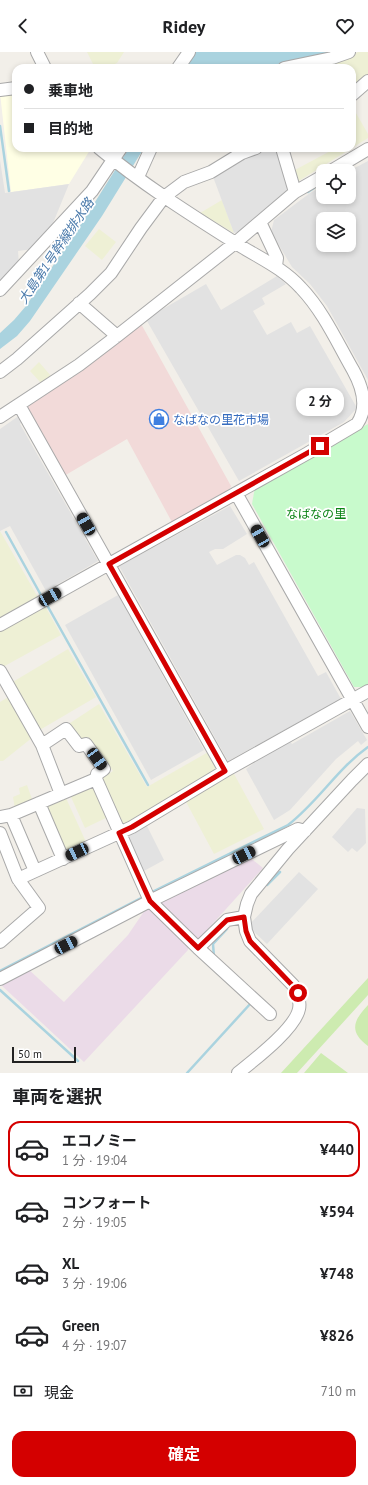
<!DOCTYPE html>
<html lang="ja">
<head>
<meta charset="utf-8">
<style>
	body { margin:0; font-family:"PT Sans","Noto Sans JP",sans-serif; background:#f6f6f6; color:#202124; height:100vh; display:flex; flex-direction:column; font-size:15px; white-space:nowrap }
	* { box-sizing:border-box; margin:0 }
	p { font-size:13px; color:#757577 }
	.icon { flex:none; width:22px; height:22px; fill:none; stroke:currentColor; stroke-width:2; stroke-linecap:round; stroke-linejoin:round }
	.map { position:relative; height:1021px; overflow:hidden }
	.side { display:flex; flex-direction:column; background:#fff; flex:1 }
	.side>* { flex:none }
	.top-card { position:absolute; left:12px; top:12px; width:344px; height:88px; border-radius:12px; box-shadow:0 2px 6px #0003; display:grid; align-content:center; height:88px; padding:0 12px; background:#fff }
	.tools { position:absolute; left:316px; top:112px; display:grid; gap:8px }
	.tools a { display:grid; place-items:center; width:40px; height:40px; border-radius:8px; background:#fff; box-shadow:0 2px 6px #0003; font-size:20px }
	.scale { position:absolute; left:12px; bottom:10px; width:64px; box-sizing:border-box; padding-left:4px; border:2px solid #222; border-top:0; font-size:11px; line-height:14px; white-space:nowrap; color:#222; -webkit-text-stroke:3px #fff; paint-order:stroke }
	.end { position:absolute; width:18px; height:18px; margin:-9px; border:5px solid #d40000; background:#fff; box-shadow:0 0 0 2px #fff }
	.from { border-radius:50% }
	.bubble { position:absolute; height:28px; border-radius:12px; background:#fff; box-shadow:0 2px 6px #0003; font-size:13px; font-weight:700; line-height:28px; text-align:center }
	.car { position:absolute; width:12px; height:24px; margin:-12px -6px; border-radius:5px; box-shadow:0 0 3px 1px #0007; background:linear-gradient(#222 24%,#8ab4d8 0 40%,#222 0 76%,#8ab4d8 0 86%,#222 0) }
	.top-card b { display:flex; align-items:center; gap:14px; height:38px; font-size:15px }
	.top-card b+b { border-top:1px solid #e0e0e0 }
	.top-card i { width:10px; height:10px; background:#202124 }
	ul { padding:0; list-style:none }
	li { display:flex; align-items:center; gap:12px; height:56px; margin:0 8px 6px; padding:0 4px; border:2px solid transparent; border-radius:12px }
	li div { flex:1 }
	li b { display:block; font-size:15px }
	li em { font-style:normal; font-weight:700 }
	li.current { border-color:#d40000 }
	li>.icon { width:36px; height:36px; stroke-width:1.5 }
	h2 { padding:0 12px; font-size:18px; line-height:48px }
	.pay { display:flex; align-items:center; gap:10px; height:44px; padding:0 12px; font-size:15px }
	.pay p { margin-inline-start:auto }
	.primary-button { display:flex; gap:8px; margin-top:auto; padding:8px 12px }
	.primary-button a { flex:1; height:46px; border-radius:12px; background:#d40000; color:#fff; font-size:16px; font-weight:700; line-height:46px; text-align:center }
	header { display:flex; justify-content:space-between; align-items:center; height:52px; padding:0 12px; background:#fff; font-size:18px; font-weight:700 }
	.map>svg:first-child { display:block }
	.commercial { fill:#f2dad9 }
	.industrial { fill:#ebdbe8 }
	.education { fill:#ffffe5 }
	.farmland { fill:#eef0d5 }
	.grass { fill:#cdebb0 }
	.park { fill:#c8facc }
	.parking { fill:#e2e2e2; fill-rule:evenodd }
	.water { fill:#aad3df }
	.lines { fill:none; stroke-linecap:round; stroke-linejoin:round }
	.stream { stroke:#aad3df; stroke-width:2.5 }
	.minor-casing { stroke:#a9a9a9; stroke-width:14 }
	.minor { stroke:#fff; stroke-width:12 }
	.route { stroke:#d40000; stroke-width:5 }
	.labels { text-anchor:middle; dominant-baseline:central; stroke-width:3.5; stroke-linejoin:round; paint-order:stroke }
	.shop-label { font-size:12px; fill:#366cbe; stroke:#fff; text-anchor:start }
	.park-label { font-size:12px; fill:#0c8416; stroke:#fff }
	.water-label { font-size:13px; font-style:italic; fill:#4a7aab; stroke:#fff }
</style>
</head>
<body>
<header><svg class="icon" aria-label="back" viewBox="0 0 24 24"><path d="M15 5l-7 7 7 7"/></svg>Ridey<svg class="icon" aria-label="heart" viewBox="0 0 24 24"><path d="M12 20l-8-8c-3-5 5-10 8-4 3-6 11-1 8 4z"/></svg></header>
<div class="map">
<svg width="368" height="1021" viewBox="0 0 368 1021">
	<rect width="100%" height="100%" fill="#f2efe9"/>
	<!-- commercial -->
	<path class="commercial" d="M140,270L231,434L228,442L173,472L127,387L64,424L27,359L29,352Z"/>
	<!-- industrial -->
	<path class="industrial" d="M248,804L263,816L199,887H196L158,852L160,848Z
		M147,855H149L188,890V898L84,1010L0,932L27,916L64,950L128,883Z"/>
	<!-- education -->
	<path class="education" d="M16,38V96H88L90,98L69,132L11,140L0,41Z"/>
	<!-- farmland -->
	<path class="farmland" d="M87,0H124L117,11L106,16H95Z
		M358,0H368V25L352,39V16H306L352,3Z
		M352,54L368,82V86L352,96Z
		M336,96H352L297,130L293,119Z
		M222,148L234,181L200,161Z
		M99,177L116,190L102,208L85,194Z
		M39,310L51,324L41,331L30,319Z
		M0,479L39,547L0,570Z
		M45,554L61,583L1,616L0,614V579Z
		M68,597L96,645L38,679L11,631Z
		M10,644L33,685L3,709H0V650Z
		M99,652L147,735L210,699L221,718L175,746L145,759L147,762L124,773L102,726L113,719L88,685L80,688L67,673Z
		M233,720L264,777L214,802L184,746Z
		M27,733L33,750L15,757L13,745L20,742L19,736Z
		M91,733L95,735L108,765L85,776L71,745L72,742Z
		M66,746L86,790L66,802L44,754Z"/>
	<!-- grass -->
	<path class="grass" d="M368,926V943L297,1021H281Z
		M368,953V994C348,979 354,968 368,953Z
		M321,1001L348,1021H304Z"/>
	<!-- park -->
	<path class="park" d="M368,372V635H354L252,452L255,435Z"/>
	<!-- parking -->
	<path class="parking" d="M266,96H277L289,137L238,180L234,181L212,122L242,103Z
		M0,108L5,141L69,132L51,176L33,197L18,199L19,212L0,230Z
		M368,109V328L327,254L310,232L292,215L271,180L274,168L310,141L323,134V145H349V119ZM323,167H349V193H323Z
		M277,224L286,232L262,246L265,252L253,259L267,283L291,270L297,281L310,274L357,356L344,370L239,429L147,269L149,265L206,232L221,258Z
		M20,363L23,368L20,372L98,509L46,539L10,474L0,479V377Z
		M230,454L247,482L223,497H215L209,500L217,513L236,503H240L245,506L249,513L254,510L318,624L326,620L341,647L228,709L119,514Z
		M118,543L204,698L151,728L65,573Z
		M350,659L367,688L361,693L358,689L336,707L290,758L274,768L246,717L270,699L290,689L292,692Z
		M357,756L365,757L366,791L357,800L352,796L348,800L332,785Z
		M145,770L164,808L142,820L125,784Z
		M299,820L318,837L267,892L248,874Z"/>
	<!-- water -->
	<path class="water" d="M195,0H333L308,7L254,16H184Z
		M129,96H144L102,164L30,269L17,284L0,297V281L14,268L26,254L83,169Z"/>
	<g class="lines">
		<!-- stream -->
		<path class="stream" d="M0,74L9,139
			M308,140L314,136
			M6,480L42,545
			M47,553L148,733
			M267,833L280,820
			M150,841L288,773C318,750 337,717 368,695
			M214,905L213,892L227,877
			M0,919L143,845
			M0,938L78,1009
			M187,1021L251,951"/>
		<!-- minor casing -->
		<g class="minor-casing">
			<path id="minor" d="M37,0L45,16
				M178,16L189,0
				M284,16L332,6L349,0
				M0,38L16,36
				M352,43L368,29
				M282,96L295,140
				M331,119L368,97
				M138,125L151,96
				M260,170L277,206L276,214
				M0,238L92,139L121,96
				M79,251L117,284
				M0,320L17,307L90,242L111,221L141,176L164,145L184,130L211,120L242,101L256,96
				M19,353L225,719
				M0,365L79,313L117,284L235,191L295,140L323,124
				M236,441L368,675
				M0,573L308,401L357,372C368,356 363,336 353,318C337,290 323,259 301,236C282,215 257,205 234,190C188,161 141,131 99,96
				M0,619L42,693L61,742
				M42,693L66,677L79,694L86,692L104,717L97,722L96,727
				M39,751L63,807
				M11,763L35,819
				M0,765L11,763L96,727L150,849L198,896L270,962
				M0,781L18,827L132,775L225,719L368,639
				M0,890L39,856L18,827
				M198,896L227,868L244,865L247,852L251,842L288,797L352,728L368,712
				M0,927L150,849L298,777L305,779
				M238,1021C254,1008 295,977 299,957C301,948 297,940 293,933L250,889L246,879L244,865"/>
		</g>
		<!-- minor -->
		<use href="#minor" class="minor"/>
	</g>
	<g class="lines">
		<!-- route -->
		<path class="route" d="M298,941L293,934L250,889L246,879L244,865L227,868L198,896L150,849L119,781L132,775L225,719L109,512L320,394"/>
	</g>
	<!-- icons -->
	<defs>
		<g id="shop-ring" transform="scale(1)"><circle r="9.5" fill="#fff" stroke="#3f7fe0" stroke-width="1.5"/><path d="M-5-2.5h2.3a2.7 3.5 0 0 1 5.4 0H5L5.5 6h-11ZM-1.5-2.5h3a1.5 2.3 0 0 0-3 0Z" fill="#3f7fe0"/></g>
	</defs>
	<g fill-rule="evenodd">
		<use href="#shop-ring" x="159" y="367"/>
	</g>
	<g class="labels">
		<!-- shop labels -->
		<g class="shop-label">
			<text x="173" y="367">なばなの里花市場</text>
		</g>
		<!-- park labels -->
		<g class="park-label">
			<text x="316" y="461">なばなの里</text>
		</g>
		<!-- water labels -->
		<g class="water-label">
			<text transform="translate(56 199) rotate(-56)">大島第1号幹線排水路</text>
		</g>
	</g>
</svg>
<div class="tools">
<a><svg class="icon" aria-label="locate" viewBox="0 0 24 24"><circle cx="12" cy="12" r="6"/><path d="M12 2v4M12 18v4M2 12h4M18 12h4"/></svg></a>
<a><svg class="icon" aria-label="layers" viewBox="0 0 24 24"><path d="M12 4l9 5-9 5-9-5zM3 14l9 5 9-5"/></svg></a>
</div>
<div class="scale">50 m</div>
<i class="end from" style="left:298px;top:941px"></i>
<i class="end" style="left:320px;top:394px"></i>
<div class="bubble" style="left:296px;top:336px;width:48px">2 分</div>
<i class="car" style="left:86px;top:472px;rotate:330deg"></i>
<i class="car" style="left:260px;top:484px;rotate:330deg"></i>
<i class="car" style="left:50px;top:545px;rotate:60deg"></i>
<i class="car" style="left:97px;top:707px;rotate:144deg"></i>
<i class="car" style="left:77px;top:800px;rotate:245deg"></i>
<i class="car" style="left:244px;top:803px;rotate:64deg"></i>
<i class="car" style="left:66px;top:893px;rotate:63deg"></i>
<div class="top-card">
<b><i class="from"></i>乗車地</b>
<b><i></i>目的地</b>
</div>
</div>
<section class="side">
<h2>車両を選択</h2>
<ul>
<li class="current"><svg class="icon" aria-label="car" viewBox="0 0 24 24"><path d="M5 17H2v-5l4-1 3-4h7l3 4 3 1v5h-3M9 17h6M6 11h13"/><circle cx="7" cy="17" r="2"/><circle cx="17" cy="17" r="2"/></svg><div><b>エコノミー</b><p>1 分 · 19:04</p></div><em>¥440</em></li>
<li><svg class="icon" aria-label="car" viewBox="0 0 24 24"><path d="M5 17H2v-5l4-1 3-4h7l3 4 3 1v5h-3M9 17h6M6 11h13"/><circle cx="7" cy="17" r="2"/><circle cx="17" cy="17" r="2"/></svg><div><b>コンフォート</b><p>2 分 · 19:05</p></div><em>¥594</em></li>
<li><svg class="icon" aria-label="car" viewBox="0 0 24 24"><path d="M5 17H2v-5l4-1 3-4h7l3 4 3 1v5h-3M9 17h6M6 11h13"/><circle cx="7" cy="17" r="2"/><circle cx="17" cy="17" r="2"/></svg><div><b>XL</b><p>3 分 · 19:06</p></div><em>¥748</em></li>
<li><svg class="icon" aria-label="car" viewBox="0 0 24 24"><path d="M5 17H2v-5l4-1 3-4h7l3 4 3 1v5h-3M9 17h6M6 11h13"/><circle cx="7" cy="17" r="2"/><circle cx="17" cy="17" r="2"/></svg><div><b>Green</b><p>4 分 · 19:07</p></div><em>¥826</em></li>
</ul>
<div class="pay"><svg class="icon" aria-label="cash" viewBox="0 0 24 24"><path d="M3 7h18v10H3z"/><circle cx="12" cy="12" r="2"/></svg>現金<p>710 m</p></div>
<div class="primary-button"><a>確定</a></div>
</section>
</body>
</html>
